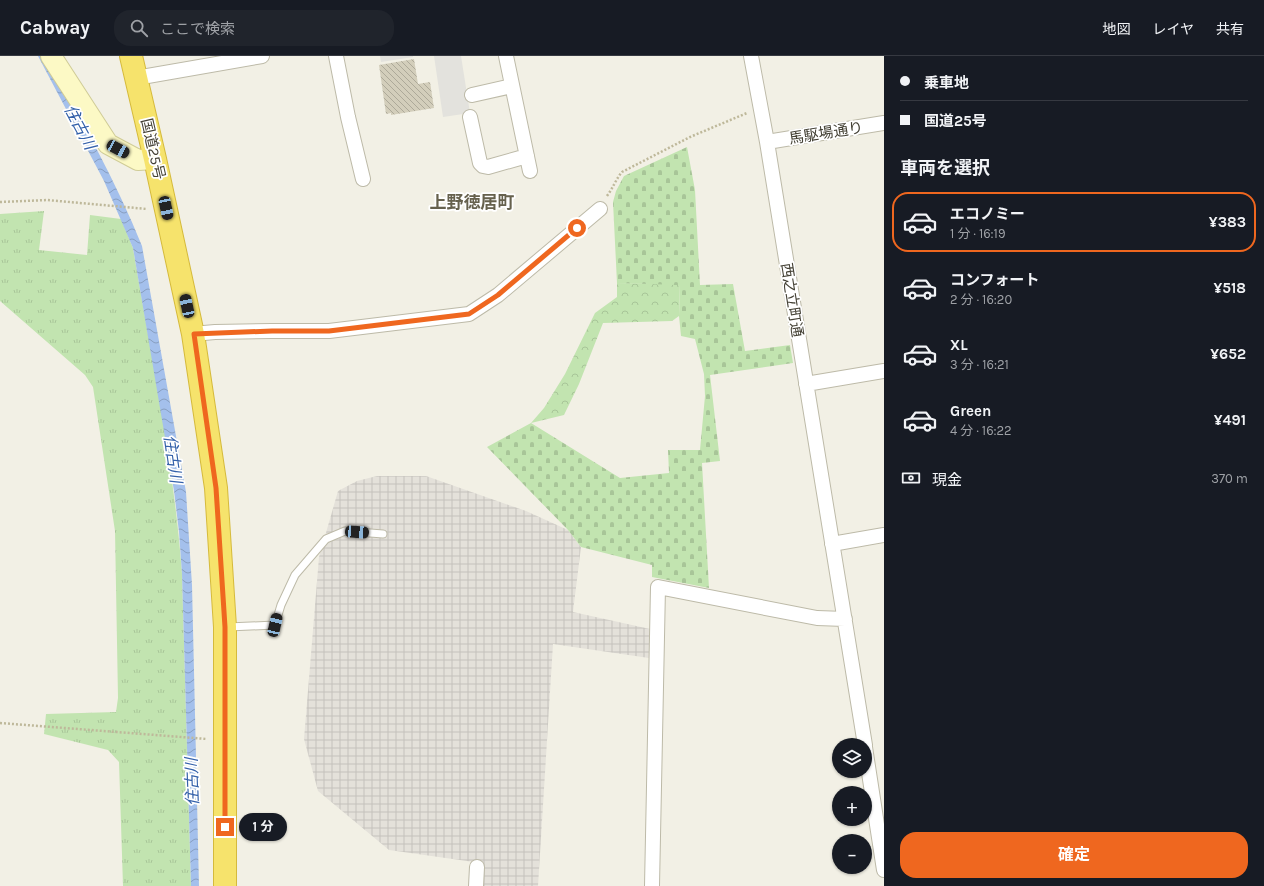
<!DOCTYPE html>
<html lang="ja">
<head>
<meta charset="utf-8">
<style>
	body { margin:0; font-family:Karla,"Noto Sans JP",sans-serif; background:#20242c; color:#f1f3f6; height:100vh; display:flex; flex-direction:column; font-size:15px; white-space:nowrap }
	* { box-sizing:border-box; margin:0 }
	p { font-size:13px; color:#9ea1a6 }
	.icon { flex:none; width:22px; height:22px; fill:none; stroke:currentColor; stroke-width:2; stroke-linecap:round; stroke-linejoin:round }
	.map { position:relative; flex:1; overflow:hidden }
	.panel { display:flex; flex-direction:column; background:#171b24; width:380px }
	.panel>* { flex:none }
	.hud { display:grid; align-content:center; height:88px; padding:0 16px; background:#171b24 }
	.buttons { position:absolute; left:832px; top:682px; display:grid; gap:8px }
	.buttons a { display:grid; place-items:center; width:40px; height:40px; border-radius:50%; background:#171b24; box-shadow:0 1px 3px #0004; font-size:20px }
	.end { position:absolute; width:18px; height:18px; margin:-9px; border:5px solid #ef671f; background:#fff; box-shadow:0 0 0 2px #fff }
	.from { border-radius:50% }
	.bubble { position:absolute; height:28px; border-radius:14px; background:#171b24; box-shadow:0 1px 3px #0004; font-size:13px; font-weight:700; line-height:28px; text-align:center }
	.car { position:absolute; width:12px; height:24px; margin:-12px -6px; border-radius:5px; box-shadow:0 0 3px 1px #0007; background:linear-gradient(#222 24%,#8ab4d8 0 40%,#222 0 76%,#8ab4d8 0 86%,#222 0) }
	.hud b { display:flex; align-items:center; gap:14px; height:38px; font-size:15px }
	.hud b+b { border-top:1px solid #363941 }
	.hud i { width:10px; height:10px; background:#f1f3f6 }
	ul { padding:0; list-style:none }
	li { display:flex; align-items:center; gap:12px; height:60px; margin:0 8px 6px; padding:0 8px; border:2px solid transparent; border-radius:16px }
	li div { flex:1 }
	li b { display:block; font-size:15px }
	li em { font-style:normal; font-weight:700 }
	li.current { border-color:#ef671f }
	li>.icon { width:36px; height:36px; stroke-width:1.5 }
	h2 { padding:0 16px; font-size:18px; line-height:48px }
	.pay { display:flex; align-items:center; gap:10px; height:44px; padding:0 16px; font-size:15px }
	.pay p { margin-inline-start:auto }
	.button { display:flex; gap:8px; margin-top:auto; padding:8px 16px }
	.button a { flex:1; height:46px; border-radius:16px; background:#ef671f; color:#fff; font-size:16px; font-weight:700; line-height:46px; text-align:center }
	header { display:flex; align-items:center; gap:24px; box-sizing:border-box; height:56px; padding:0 20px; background:#171b24; border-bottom:1px solid #363941 }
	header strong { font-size:19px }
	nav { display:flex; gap:22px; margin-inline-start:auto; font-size:14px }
	.search { width:280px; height:36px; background:#20242c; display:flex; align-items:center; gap:10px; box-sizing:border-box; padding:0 14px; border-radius:16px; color:#9ea1a6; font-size:15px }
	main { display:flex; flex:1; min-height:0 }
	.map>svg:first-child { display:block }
	.industrial { fill:url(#industrial-grid) }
	.grass { fill:url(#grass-tufts) }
	.forest { fill:url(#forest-crowns) }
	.cemetery { fill:url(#cemetery-stones) }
	.parking { fill:#e3e2dd }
	.water { fill:url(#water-waves) }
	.building { fill:url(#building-back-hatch) }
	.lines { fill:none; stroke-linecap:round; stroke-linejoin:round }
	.lane-casing { stroke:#bdbaa8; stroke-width:9 }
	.street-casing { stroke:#bdbaa8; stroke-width:16 }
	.secondary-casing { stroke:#d0cc97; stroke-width:22 }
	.highway-casing { stroke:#d5ba3c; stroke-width:24 }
	.path { stroke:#beb89a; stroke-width:2.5; stroke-dasharray:2 2; stroke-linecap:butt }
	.lane { stroke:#fff; stroke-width:7 }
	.street { stroke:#fff; stroke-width:14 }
	.secondary { stroke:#fcf9c5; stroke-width:20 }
	.highway { stroke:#f6e36c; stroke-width:22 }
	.route { stroke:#ef671f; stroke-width:5 }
	.labels { text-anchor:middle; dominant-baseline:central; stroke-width:3.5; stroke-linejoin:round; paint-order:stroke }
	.street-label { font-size:15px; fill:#444135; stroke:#fff }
	.water-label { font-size:16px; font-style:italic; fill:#3461aa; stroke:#fff }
	.quarter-label { font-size:17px; font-weight:bold; fill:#66614d; stroke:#fff }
</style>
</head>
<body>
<header>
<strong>Cabway</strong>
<div class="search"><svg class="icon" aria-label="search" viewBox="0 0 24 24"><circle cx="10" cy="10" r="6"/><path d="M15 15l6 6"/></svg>ここで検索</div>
<nav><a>地図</a><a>レイヤ</a><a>共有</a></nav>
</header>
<main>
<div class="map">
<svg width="884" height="830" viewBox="0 0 884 830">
	<defs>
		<pattern id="industrial-grid" width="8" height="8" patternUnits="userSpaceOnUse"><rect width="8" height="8" fill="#e4e1da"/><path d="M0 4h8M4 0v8" fill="none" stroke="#c5c2bc"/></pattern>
		<pattern id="grass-tufts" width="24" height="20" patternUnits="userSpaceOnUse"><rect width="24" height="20" fill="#c2e4b0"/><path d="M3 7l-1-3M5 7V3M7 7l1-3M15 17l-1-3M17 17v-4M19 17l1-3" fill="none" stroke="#a8c598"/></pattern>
		<pattern id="forest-crowns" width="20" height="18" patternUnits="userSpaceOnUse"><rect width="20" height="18" fill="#c2e4b0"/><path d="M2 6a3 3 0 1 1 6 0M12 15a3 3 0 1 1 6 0" fill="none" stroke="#a8c598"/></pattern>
		<pattern id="cemetery-stones" width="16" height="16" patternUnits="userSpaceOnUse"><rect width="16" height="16" fill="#c2e4b0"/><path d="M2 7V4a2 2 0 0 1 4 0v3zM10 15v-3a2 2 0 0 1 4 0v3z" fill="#a8c598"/></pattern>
		<pattern id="water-waves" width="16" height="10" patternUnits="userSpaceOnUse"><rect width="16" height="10" fill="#a4c0ec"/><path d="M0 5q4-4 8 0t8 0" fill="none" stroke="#879ec0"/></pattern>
		<pattern id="building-back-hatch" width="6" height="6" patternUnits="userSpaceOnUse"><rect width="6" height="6" fill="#d3cebb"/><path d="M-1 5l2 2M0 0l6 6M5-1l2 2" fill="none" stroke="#ada999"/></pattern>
	</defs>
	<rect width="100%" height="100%" fill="#f2f0e5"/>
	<!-- industrial -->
	<path class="industrial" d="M377,420H426L526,455L568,474L581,491L573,556L650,573L649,602L553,588L538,830H480L481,807L389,794L318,735L304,683L319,501L338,435L357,425Z"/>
	<!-- grass -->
	<path class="grass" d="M44,155L39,194L87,199L90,159L121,163L133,192C151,300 174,408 182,518L191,830H123L119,706L108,694L44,678L46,658L116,656L118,642L115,475L93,331L85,319L0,245V158Z"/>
	<!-- forest -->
	<path class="forest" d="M617,227L680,228L679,260L672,265L603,267L579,328L564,359L531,367L544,352L565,318L595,257L617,241Z"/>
	<!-- cemetery -->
	<path class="cemetery" d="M687,91L695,134L700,229L733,228L745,295L790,289L793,307L710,319L720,405L702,407L709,532L652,521V509L581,491L568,474L487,391L531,367L620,422L669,417L668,394H700L705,340L704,318L695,283L681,280L679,260L680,229L617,227L613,146L616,135L624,120Z"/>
	<!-- parking -->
	<path class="parking" d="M380,0H413V1L381,6Z
		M434,0H461L470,57L443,61Z"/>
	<!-- water -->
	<path class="water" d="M38,0H47L48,2C81,64 116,125 142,190L186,436L192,529L199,830H191L182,518L179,476L174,435L133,192L104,125Z"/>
	<!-- building -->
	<path class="building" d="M414,3L418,28L430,26L434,52L391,59V57L386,58L379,9Z"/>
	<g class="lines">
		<!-- lane casing -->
		<g class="lane-casing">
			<path id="lane" d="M228,571L275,569L281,549L295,519L326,483L345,475L383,478"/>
		</g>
		<!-- street casing -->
		<g class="street-casing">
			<path id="street" d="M336,0L348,61L363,123
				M506,0L530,115
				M751,0L767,86L865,689
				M136,22L262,0
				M472,39L512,30
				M470,61L480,107L483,110L488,111L527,100
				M767,86L884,67
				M193,278L215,276L272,275H329L469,258L498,239L600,153
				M806,328L884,315
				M832,488L884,479
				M865,691L884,814
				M476,830L477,811
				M652,830L658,531L817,562L845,563"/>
		</g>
		<!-- secondary casing -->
		<g class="secondary-casing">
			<path id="secondary" d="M51,0L108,88L138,104L155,103"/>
		</g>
		<!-- highway casing -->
		<g class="highway-casing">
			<path id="highway" d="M131,0L155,103L193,278L216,432L225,571V830"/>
		</g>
		<!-- path -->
		<path class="path" d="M607,140C613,132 616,123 622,116L690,81L747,57
			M0,146L47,144L147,153
			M0,667L207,683"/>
		<!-- lane -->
		<use href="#lane" class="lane"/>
		<!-- street -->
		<use href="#street" class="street"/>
		<!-- secondary -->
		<use href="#secondary" class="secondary"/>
		<!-- highway -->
		<use href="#highway" class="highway"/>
	</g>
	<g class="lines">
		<!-- route -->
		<path class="route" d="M225,771V571L216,432L194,278L272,275H329L469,258L498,239L577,172"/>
	</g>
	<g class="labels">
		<!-- street labels -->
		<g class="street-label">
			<text transform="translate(826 77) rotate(-9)">馬駆場通り</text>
			<text transform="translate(153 93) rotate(77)">国道25号</text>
			<text transform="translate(792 244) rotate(81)">西之立町通</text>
		</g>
		<!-- water labels -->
		<g class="water-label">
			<text transform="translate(80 71) rotate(62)">住古川</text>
			<text transform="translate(173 403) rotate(82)">住古川</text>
			<text transform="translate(192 726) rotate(-92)">住古川</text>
		</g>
		<!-- quarter labels -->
		<g class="quarter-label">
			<text x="472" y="146">上野徳居町</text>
		</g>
	</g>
</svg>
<div class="buttons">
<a><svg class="icon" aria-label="layers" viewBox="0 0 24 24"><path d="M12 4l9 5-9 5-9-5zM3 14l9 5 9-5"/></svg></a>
<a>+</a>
<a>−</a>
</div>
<i class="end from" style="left:577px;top:172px"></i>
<i class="end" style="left:225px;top:771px"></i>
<div class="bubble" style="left:239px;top:757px;width:48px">1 分</div>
<i class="car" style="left:118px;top:93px;rotate:118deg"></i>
<i class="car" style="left:166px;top:152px;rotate:168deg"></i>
<i class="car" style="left:187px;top:250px;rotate:348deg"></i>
<i class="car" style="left:357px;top:476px;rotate:94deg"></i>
<i class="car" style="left:275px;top:569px;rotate:13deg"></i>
</div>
<section class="panel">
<div class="hud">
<b><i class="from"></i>乗車地</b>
<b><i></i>国道25号</b>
</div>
<h2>車両を選択</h2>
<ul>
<li class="current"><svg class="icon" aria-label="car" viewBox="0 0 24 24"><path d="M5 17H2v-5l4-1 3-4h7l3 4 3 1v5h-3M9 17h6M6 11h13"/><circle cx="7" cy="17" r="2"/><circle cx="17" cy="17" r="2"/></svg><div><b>エコノミー</b><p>1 分 · 16:19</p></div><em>¥383</em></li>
<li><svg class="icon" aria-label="car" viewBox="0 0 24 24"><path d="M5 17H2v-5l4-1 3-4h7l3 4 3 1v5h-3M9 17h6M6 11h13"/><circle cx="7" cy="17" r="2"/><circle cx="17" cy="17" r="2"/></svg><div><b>コンフォート</b><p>2 分 · 16:20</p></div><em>¥518</em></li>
<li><svg class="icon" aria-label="car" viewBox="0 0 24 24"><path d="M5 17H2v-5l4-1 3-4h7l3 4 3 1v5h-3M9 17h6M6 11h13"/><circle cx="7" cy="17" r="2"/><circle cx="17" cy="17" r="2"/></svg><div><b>XL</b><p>3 分 · 16:21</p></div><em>¥652</em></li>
<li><svg class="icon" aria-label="car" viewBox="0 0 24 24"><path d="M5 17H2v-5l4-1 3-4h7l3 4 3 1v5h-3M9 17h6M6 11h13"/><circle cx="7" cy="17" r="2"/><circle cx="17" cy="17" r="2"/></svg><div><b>Green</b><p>4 分 · 16:22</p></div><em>¥491</em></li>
</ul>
<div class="pay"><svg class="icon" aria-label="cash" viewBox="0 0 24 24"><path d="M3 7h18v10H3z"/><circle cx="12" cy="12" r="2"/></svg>現金<p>370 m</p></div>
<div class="button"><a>確定</a></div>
</section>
</main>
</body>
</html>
